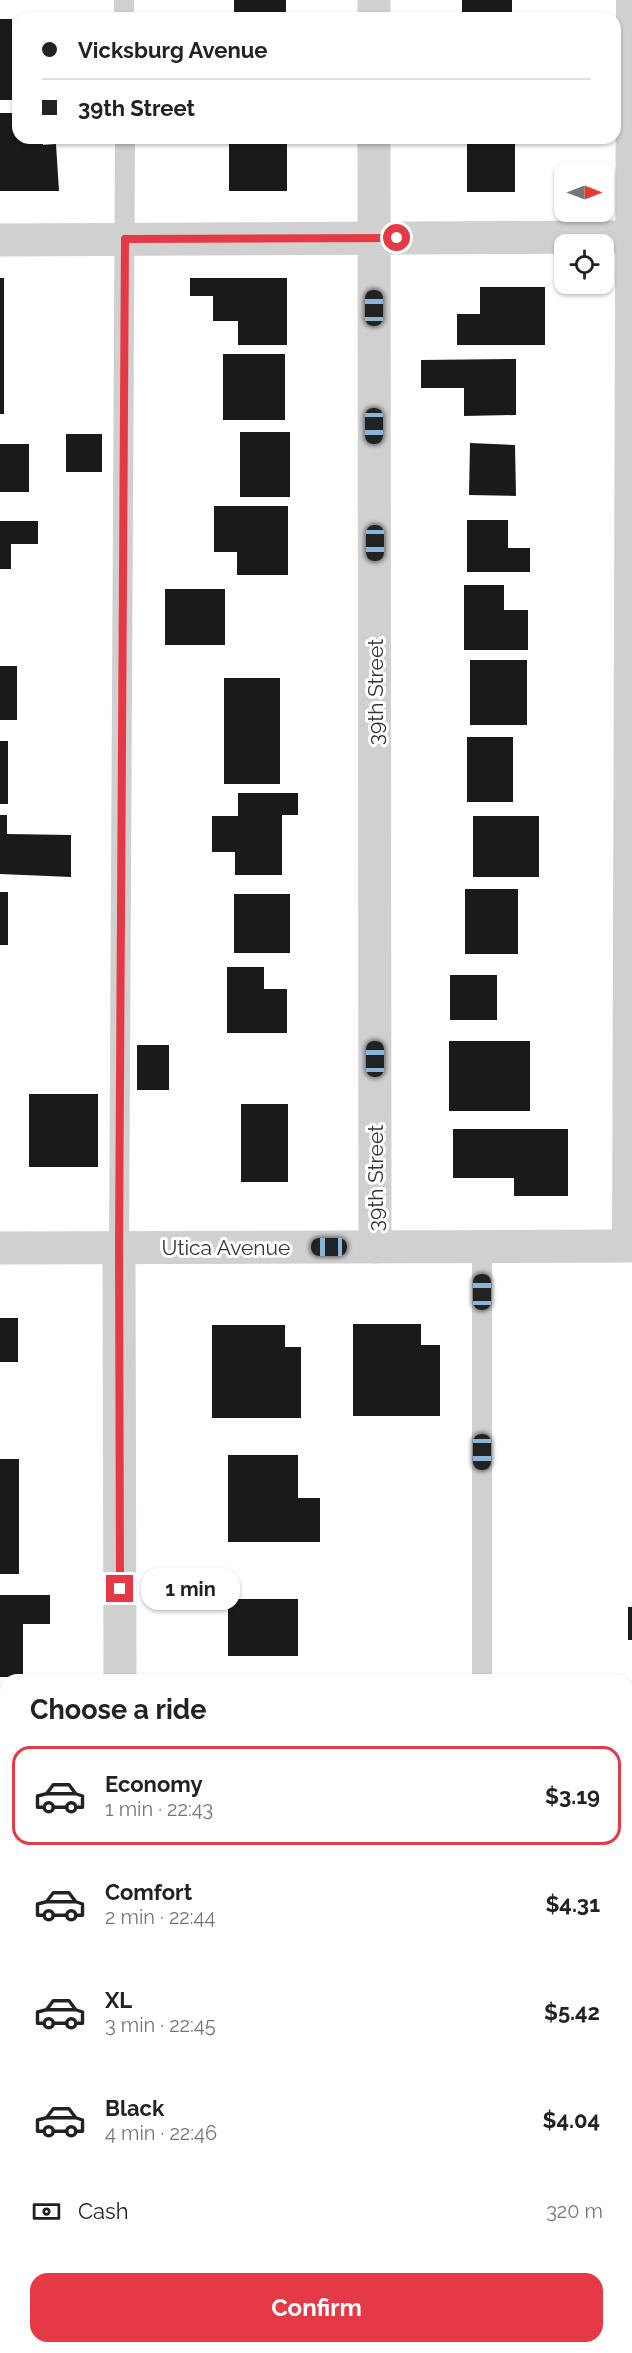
<!DOCTYPE html>
<html lang="en">
<head>
<meta charset="utf-8">
<style>
	body { margin:0; font-family:Raleway,sans-serif; background:#f2f2f2; color:#222; height:100vh; display:flex; flex-direction:column; font-size:22px; white-space:nowrap }
	* { box-sizing:border-box; margin:0 }
	p { font-size:20px; color:#767676 }
	.icon { flex:none; width:33px; height:33px; fill:none; stroke:currentColor; stroke-width:2; stroke-linecap:round; stroke-linejoin:round }
	.map { position:relative; flex:1; overflow:hidden }
	.drawer { position:absolute; left:0px; top:1674px; width:633px; height:680px; display:flex; flex-direction:column; background:#fff; border-radius:18px 18px 0 0; box-shadow:0 2px 4px #0004 }
	.drawer>* { flex:none }
	.top-card { position:absolute; left:12px; top:12px; width:609px; height:132px; border-radius:18px; box-shadow:0 2px 4px #0004; display:grid; align-content:center; height:132px; padding:0 30px; background:#fff }
	.needle { width:39px; rotate:90deg }
	.controls { position:absolute; left:554px; top:162px; display:grid; gap:12px }
	.controls a { display:grid; place-items:center; width:60px; height:60px; border-radius:12px; background:#fff; box-shadow:0 2px 4px #0004; font-size:30px }
	.end { position:absolute; width:27px; height:27px; margin:-14px; border:8px solid #e63946; background:#fff; box-shadow:0 0 0 3px #fff }
	.from { border-radius:50% }
	.bubble { position:absolute; height:42px; border-radius:18px; background:#fff; box-shadow:0 2px 4px #0004; font-size:20px; font-weight:700; line-height:42px; text-align:center }
	.car { position:absolute; width:18px; height:36px; margin:-18px -9px; border-radius:8px; box-shadow:0 0 4px 2px #0007; background:linear-gradient(#222 24%,#8ab4d8 0 40%,#222 0 76%,#8ab4d8 0 86%,#222 0) }
	.top-card b { display:flex; align-items:center; gap:21px; height:57px; font-size:22px }
	.top-card b+b { border-top:2px solid #e0e0e0 }
	.top-card i { width:15px; height:15px; background:#222 }
	ul { padding:0; list-style:none }
	li { display:flex; align-items:center; gap:18px; height:99px; margin:0 12px 9px; padding:0 18px; border:3px solid transparent; border-radius:18px }
	li div { flex:1 }
	li b { display:block; font-size:22px }
	li em { font-style:normal; font-weight:700 }
	li.selected { border-color:#e63946 }
	li>.icon { width:54px; height:54px; stroke-width:1.5 }
	h2 { padding:0 30px; font-size:27px; line-height:72px }
	.pay { display:flex; align-items:center; gap:15px; height:66px; padding:0 30px; font-size:22px }
	.pay p { margin-inline-start:auto }
	.cta { display:flex; gap:12px; margin-top:auto; padding:12px 30px }
	.cta a { flex:1; height:69px; border-radius:18px; background:#e63946; color:#fff; font-size:24px; font-weight:700; line-height:69px; text-align:center }
	.map>svg:first-child { display:block }
	.building { fill:#1a1a1a }
	.lines { fill:none; stroke-linecap:round; stroke-linejoin:round }
	.service { stroke:#d0d0d0; stroke-width:20 }
	.minor { stroke:#d0d0d0; stroke-width:33 }
	.tertiary { stroke:#d0d0d0; stroke-width:33 }
	.route { stroke:#e63946; stroke-width:8 }
	.labels { text-anchor:middle; dominant-baseline:central; stroke-width:6; stroke-linejoin:round; paint-order:stroke }
	.street-label { font-size:21px; fill:#333; stroke:#fff }
</style>
</head>
<body>
<div class="map">
<svg width="632" height="2353" viewBox="0 0 632 2353">
	<rect width="100%" height="100%" fill="#fff"/>
	<!-- building -->
	<path class="building" d="M234,0H286V18H234Z
		M462,0H512V18H462Z
		M0,19H12V100H0Z
		M0,113H18V138H43V145L56,144L59,191H0Z
		M467,138H515V192H467Z
		M229,143H287V191H229Z
		M0,278H4V414H0Z
		M190,278H287V345H238V321H213V296H190Z
		M480,287H545V345H457V314H480Z
		M223,354H285V420H223Z
		M516,359V415L464,416V388H421V360Z
		M240,432H290V497H240Z
		M66,434H102V472H66Z
		M470,443L515,445L516,496L469,495Z
		M0,444H29V492H0Z
		M214,506H288V575H237V552H214Z
		M467,520H508V548H530V572H467Z
		M0,521H38V544H11V569H0Z
		M464,585H504V610H528V650H464Z
		M165,589H225V645H165Z
		M470,660H527V725H470Z
		M0,666H17V720H0Z
		M224,678H280V784H224Z
		M467,737H513V802H467Z
		M0,741H8V804H0Z
		M238,793H298V815H282V875H235V852H212V816H238Z
		M0,815H7V834L71,835V877L0,874Z
		M473,816H539V877H473Z
		M465,889H518V954H465Z
		M0,892H8V945H0Z
		M234,894H290V953H234Z
		M227,967H264V989H287V1033H227Z
		M450,975H497V1020H450Z
		M449,1041H530V1111H449Z
		M137,1045H169V1090H137Z
		M29,1094H98V1167H29Z
		M241,1104H288V1182H241Z
		M453,1129H568V1196H514V1178H453Z
		M0,1318H18V1362H0Z
		M353,1324H421V1345H440V1416H353Z
		M212,1325H285V1347H301V1418H212Z
		M228,1455H298V1498H320V1542H228Z
		M0,1459H19V1574H0Z
		M0,1595H50V1624H23V1677H0Z
		M228,1599H298V1656H228Z
		M628,1607H632V1640H628Z
		M0,1692H6V1768H0Z
		M0,1783H6V1860H0Z
		M0,1877H6V1953H0Z
		M0,1969H6V2042H0Z
		M627,2137H632V2186H627Z
		M0,2300H6V2348H27V2353H0Z
		M208,2348H280V2353H208Z
		M381,2348H461V2353H381Z"/>
	<g class="lines">
		<!-- service -->
		<path class="service" d="M124,0V18
			M622,1246L626,0
			M119,1248L125,138
			M482,1680V1246
			M482,2348V2353"/>
		<!-- minor -->
		<path class="minor" d="M374,0V18
			M374,138L375,1247
			M0,240L632,237
			M119,1248L120,1680
			M0,2250H6
			M627,2250H632
			M121,2348V2353"/>
		<!-- tertiary -->
		<path class="tertiary" d="M0,1248L632,1246"/>
	</g>
	<g class="lines">
		<!-- route -->
		<path class="route" d="M120,1589L119,1248L125,239L397,238"/>
	</g>
	<g class="labels">
		<!-- street labels -->
		<g class="street-label">
			<text transform="translate(375 692) rotate(-90)">39th Street</text>
			<text transform="translate(375 1178) rotate(-90)">39th Street</text>
			<text x="226" y="1247">Utica Avenue</text>
		</g>
	</g>
</svg>
<div class="controls">
<a><svg class="needle" viewBox="-14 -14 28 28"><path d="M0-13l5 13h-10z" fill="#e53935"/><path d="M0 13l5-13h-10z" fill="#767676"/></svg></a>
<a><svg class="icon" aria-label="locate" viewBox="0 0 24 24"><circle cx="12" cy="12" r="6"/><path d="M12 2v4M12 18v4M2 12h4M18 12h4"/></svg></a>
</div>
<i class="end from" style="left:397px;top:238px"></i>
<i class="end" style="left:120px;top:1589px"></i>
<div class="bubble" style="left:141px;top:1568px;width:99px">1 min</div>
<i class="car" style="left:374px;top:308px;rotate:0deg"></i>
<i class="car" style="left:374px;top:426px;rotate:180deg"></i>
<i class="car" style="left:375px;top:543px;rotate:180deg"></i>
<i class="car" style="left:375px;top:1059px;rotate:0deg"></i>
<i class="car" style="left:329px;top:1247px;rotate:270deg"></i>
<i class="car" style="left:482px;top:1292px;rotate:0deg"></i>
<i class="car" style="left:482px;top:1452px;rotate:180deg"></i>
<div class="top-card">
<b><i class="from"></i>Vicksburg Avenue</b>
<b><i></i>39th Street</b>
</div>
<section class="drawer">
<h2>Choose a ride</h2>
<ul>
<li class="selected"><svg class="icon" aria-label="car" viewBox="0 0 24 24"><path d="M5 17H2v-5l4-1 3-4h7l3 4 3 1v5h-3M9 17h6M6 11h13"/><circle cx="7" cy="17" r="2"/><circle cx="17" cy="17" r="2"/></svg><div><b>Economy</b><p>1 min · 22:43</p></div><em>$3.19</em></li>
<li><svg class="icon" aria-label="car" viewBox="0 0 24 24"><path d="M5 17H2v-5l4-1 3-4h7l3 4 3 1v5h-3M9 17h6M6 11h13"/><circle cx="7" cy="17" r="2"/><circle cx="17" cy="17" r="2"/></svg><div><b>Comfort</b><p>2 min · 22:44</p></div><em>$4.31</em></li>
<li><svg class="icon" aria-label="car" viewBox="0 0 24 24"><path d="M5 17H2v-5l4-1 3-4h7l3 4 3 1v5h-3M9 17h6M6 11h13"/><circle cx="7" cy="17" r="2"/><circle cx="17" cy="17" r="2"/></svg><div><b>XL</b><p>3 min · 22:45</p></div><em>$5.42</em></li>
<li><svg class="icon" aria-label="car" viewBox="0 0 24 24"><path d="M5 17H2v-5l4-1 3-4h7l3 4 3 1v5h-3M9 17h6M6 11h13"/><circle cx="7" cy="17" r="2"/><circle cx="17" cy="17" r="2"/></svg><div><b>Black</b><p>4 min · 22:46</p></div><em>$4.04</em></li>
</ul>
<div class="pay"><svg class="icon" aria-label="cash" viewBox="0 0 24 24"><path d="M3 7h18v10H3z"/><circle cx="12" cy="12" r="2"/></svg>Cash<p>320 m</p></div>
<div class="cta"><a>Confirm</a></div>
</section>
</div>
</body>
</html>
